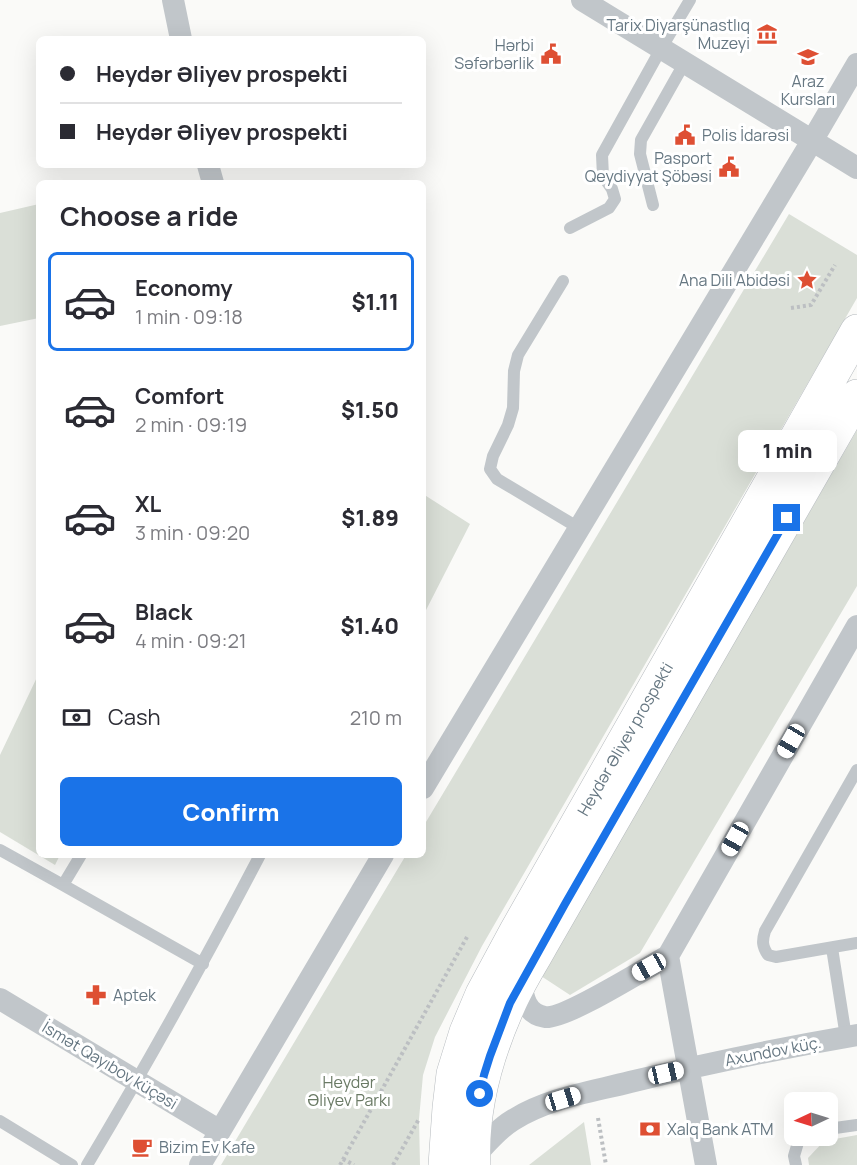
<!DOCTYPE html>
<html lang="en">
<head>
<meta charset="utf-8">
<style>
	body { margin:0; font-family:Manrope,sans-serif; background:#f7f7f7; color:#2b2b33; height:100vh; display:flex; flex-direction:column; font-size:22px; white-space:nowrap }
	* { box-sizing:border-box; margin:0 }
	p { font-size:20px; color:#7c7c81 }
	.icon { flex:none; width:33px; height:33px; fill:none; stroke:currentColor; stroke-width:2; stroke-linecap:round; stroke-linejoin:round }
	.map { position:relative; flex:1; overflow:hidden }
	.side { position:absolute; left:36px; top:180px; width:390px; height:678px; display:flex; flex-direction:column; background:#fff; border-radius:9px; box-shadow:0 6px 24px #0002 }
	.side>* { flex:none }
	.banner { position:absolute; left:36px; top:36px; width:390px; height:132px; border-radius:9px; box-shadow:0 6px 24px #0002; display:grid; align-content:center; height:132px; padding:0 24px; background:#fff }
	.needle { width:39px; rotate:266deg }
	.controls { position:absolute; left:784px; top:1092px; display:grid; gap:12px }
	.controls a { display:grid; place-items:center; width:54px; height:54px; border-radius:9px; background:#fff; box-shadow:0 6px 24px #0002; font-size:30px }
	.end { position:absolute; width:27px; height:27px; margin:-14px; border:8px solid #1a73e8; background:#fff; box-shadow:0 0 0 3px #fff }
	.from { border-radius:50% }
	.bubble { position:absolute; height:42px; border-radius:9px; background:#fff; box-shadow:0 6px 24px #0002; font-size:20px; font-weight:800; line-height:42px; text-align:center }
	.car { position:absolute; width:18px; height:36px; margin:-18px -9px; border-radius:8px; box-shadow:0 0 4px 2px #0007; background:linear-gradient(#fff 24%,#345 0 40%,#fff 0 76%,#345 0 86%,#fff 0) }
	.banner b { display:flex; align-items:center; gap:21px; height:57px; font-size:22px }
	.banner b+b { border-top:2px solid #e1e1e2 }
	.banner i { width:15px; height:15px; background:#2b2b33 }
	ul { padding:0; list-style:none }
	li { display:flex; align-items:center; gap:18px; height:99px; margin:0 12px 9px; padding:0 12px; border:3px solid transparent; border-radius:9px }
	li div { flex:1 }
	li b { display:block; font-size:22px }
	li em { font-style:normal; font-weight:800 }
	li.on { border-color:#1a73e8 }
	li>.icon { width:54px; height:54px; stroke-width:1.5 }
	h2 { padding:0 24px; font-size:27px; line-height:72px }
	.pay { display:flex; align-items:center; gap:15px; height:66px; padding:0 24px; font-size:22px }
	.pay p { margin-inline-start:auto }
	.button { display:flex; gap:12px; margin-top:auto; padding:12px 24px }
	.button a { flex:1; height:69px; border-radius:9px; background:#1a73e8; color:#fff; font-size:24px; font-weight:800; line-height:69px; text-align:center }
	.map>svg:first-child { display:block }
	.green { fill:#dadfd7 }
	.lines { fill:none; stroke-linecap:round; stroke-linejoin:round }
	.primary-casing { stroke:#b5babe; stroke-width:34 }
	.path { stroke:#bcbfc2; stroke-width:4; stroke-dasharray:3 3; stroke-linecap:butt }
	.service { stroke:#c1c6ca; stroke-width:12 }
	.minor { stroke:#c1c6ca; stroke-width:22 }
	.primary { stroke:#fff; stroke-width:33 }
	.route { stroke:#1a73e8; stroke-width:8 }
	.labels { text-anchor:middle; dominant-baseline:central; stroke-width:6; stroke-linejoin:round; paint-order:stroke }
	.poi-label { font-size:16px; fill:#667782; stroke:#fff; text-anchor:end }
	.street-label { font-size:16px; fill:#667782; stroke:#fff }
	.park-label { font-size:16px; fill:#6a7a65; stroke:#fff }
</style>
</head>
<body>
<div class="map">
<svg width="857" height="1165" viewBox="0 0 857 1165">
	<rect width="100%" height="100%" fill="#fafaf8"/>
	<!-- green -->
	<path class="green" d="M39,204V318L0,326V213Z
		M789,214L857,255V298L482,946L435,1037L423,1075L419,1119L420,1165H221L406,855H423V827Z
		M857,430V586L640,953L570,995L541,976Z
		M423,494L470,524L423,616Z
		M39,673V855H60L55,865L0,832V755Z
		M584,1122L591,1165H529Z
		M857,1135V1165H809L808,1158L824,1141Z"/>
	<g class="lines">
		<!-- primary casing -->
		<g class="primary-casing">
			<path id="primary" d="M445,1165L449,1108L453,1074L466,1032L482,994L516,931L857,331
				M474,1165C471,1110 487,1054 509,1005C518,984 531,964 542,944L857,396"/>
		</g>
		<!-- path -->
		<path class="path" d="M791,308L811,305L835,265
			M598,1118L606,1165
			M343,1159L354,1165
			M340,1165L467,937
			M393,1165L419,1119"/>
		<!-- service -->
		<path class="service" d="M653,205L640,154L641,140L685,62
			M570,228L609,208L615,199L612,189L603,176L602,155L662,47L690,0
			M563,281L518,355L514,371L513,408L508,425L493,456L490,469L497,479L579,528
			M857,770L765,931C762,941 762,946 768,955L776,957L857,943
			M0,850L63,885L81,855
			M63,885L203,964
			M832,948L846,1037
			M0,1121L72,1165
			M828,1129L857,1125
			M87,1165C148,1063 205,960 260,855
			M796,1165L794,1156L799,1139L805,1136"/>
		<!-- minor -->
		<path class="minor" d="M173,0L181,39
			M582,0L857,168
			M208,165L213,183
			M423,788L812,141L857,64
			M521,982C523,997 526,1014 545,1017C564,1020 646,968 668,956
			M0,999L220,1131
			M474,1157C486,1144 498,1129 513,1120C548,1098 591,1092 630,1082C705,1064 781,1048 857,1035
			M200,1165L383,855
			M706,1165L668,956L857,626"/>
		<!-- primary -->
		<use href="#primary" class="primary"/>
	</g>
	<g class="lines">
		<!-- route -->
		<path class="route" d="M480,1094L484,1075L490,1056L510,1003L565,904L787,518"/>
	</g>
	<!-- icons -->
	<defs>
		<g id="museum-bare" transform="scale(1.62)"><path d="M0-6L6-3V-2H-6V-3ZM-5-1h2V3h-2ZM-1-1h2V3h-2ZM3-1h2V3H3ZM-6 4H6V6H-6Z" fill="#de4f33" stroke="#fff" stroke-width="2.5" paint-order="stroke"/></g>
		<g id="civic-bare" transform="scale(1.62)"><path d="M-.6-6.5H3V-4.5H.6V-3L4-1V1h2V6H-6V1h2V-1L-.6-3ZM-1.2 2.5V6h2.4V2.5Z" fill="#de4f33" stroke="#fff" stroke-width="2.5" paint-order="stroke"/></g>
		<g id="school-bare" transform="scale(1.62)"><path d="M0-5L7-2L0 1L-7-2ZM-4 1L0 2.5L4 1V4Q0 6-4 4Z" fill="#de4f33" stroke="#fff" stroke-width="2.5" paint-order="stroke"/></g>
		<g id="sight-bare" transform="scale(1.62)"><path d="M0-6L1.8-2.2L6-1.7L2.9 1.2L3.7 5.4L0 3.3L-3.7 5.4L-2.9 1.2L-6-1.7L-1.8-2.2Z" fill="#de4f33" stroke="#fff" stroke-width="2.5" paint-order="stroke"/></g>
		<g id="pharmacy-bare" transform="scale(1.62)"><path d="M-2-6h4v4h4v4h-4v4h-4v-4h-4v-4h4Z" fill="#de4f33" stroke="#fff" stroke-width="2.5" paint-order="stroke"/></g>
		<g id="bank-bare" transform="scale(1.62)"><path d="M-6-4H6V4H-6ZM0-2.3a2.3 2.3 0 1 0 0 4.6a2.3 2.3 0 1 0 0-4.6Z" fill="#de4f33" stroke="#fff" stroke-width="2.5" paint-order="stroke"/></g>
		<g id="cafe-bare" transform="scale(1.62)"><path d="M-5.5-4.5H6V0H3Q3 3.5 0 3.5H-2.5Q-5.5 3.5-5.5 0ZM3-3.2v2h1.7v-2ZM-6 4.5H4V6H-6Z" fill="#de4f33" stroke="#fff" stroke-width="2.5" paint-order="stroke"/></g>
	</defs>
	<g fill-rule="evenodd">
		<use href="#museum-bare" x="767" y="34"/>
		<use href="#civic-bare" x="551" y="54"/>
		<use href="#school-bare" x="808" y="57"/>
		<use href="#civic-bare" x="685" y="135"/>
		<use href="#civic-bare" x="729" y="167"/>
		<use href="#sight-bare" x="807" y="280"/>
		<use href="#pharmacy-bare" x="96" y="995"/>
		<use href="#bank-bare" x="650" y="1129"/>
		<use href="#cafe-bare" x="142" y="1147"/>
	</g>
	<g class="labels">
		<!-- poi labels -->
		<g class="poi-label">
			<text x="750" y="25">Tarix Diyarşünastlıq<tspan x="750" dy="18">Muzeyi</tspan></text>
			<text x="534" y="45">Hərbi<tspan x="534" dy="18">Səfərbərlik</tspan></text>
			<text x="808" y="81" text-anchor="middle">Araz<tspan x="808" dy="18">Kursları</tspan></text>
			<text x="702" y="135" text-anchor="start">Polis İdarəsi</text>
			<text x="712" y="158">Pasport<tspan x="712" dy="18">Qeydiyyat Şöbəsi</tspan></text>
			<text x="790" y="280">Ana Dili Abidəsi</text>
			<text x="113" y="995" text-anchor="start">Aptek</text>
			<text x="667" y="1129" text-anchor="start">Xalq Bank ATM</text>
			<text x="159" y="1147" text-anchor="start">Bizim Ev Kafe</text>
		</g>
		<!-- street labels -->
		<g class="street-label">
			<text transform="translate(625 739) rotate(-60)">Heydər Əliyev prospekti</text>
			<text transform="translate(773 1051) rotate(-11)">Axundov küç.</text>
			<text transform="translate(110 1065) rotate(31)">İsmət Qayıbov küçəsi</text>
		</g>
		<!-- park labels -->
		<g class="park-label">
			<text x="349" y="1082">Heydər<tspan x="349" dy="18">Əliyev Parkı</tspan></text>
		</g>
	</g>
</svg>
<div class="controls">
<a><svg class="needle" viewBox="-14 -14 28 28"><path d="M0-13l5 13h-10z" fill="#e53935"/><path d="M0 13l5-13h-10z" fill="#7c7c81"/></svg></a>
</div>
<i class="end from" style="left:480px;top:1094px"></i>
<i class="end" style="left:787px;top:518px"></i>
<div class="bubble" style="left:738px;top:430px;width:99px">1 min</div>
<i class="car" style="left:791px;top:741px;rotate:210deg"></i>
<i class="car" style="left:735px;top:839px;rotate:209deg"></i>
<i class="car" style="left:649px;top:967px;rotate:241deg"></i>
<i class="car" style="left:666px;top:1073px;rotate:77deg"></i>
<i class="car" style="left:563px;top:1099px;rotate:73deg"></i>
<div class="banner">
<b><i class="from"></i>Heydər Əliyev prospekti</b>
<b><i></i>Heydər Əliyev prospekti</b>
</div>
<section class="side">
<h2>Choose a ride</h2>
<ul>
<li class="on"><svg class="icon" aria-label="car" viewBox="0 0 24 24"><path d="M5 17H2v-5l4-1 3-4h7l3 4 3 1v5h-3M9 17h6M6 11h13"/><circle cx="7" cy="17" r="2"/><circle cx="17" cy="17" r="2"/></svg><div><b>Economy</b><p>1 min · 09:18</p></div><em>$1.11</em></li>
<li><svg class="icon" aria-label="car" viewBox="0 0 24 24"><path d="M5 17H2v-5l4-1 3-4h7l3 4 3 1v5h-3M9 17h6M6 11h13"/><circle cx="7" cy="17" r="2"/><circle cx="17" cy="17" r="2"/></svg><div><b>Comfort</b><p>2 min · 09:19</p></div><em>$1.50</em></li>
<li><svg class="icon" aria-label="car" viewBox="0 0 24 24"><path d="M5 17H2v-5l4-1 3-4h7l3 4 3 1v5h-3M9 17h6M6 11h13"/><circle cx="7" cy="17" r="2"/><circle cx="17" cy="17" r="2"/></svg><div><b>XL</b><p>3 min · 09:20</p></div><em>$1.89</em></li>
<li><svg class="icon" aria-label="car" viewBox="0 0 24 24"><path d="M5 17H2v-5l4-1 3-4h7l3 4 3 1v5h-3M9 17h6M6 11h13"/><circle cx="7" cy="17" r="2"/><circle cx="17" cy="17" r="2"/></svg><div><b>Black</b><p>4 min · 09:21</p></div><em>$1.40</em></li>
</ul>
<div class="pay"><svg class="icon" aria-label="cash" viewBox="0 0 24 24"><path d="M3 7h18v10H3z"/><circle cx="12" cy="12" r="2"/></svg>Cash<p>210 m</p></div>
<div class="button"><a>Confirm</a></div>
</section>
</div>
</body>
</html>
